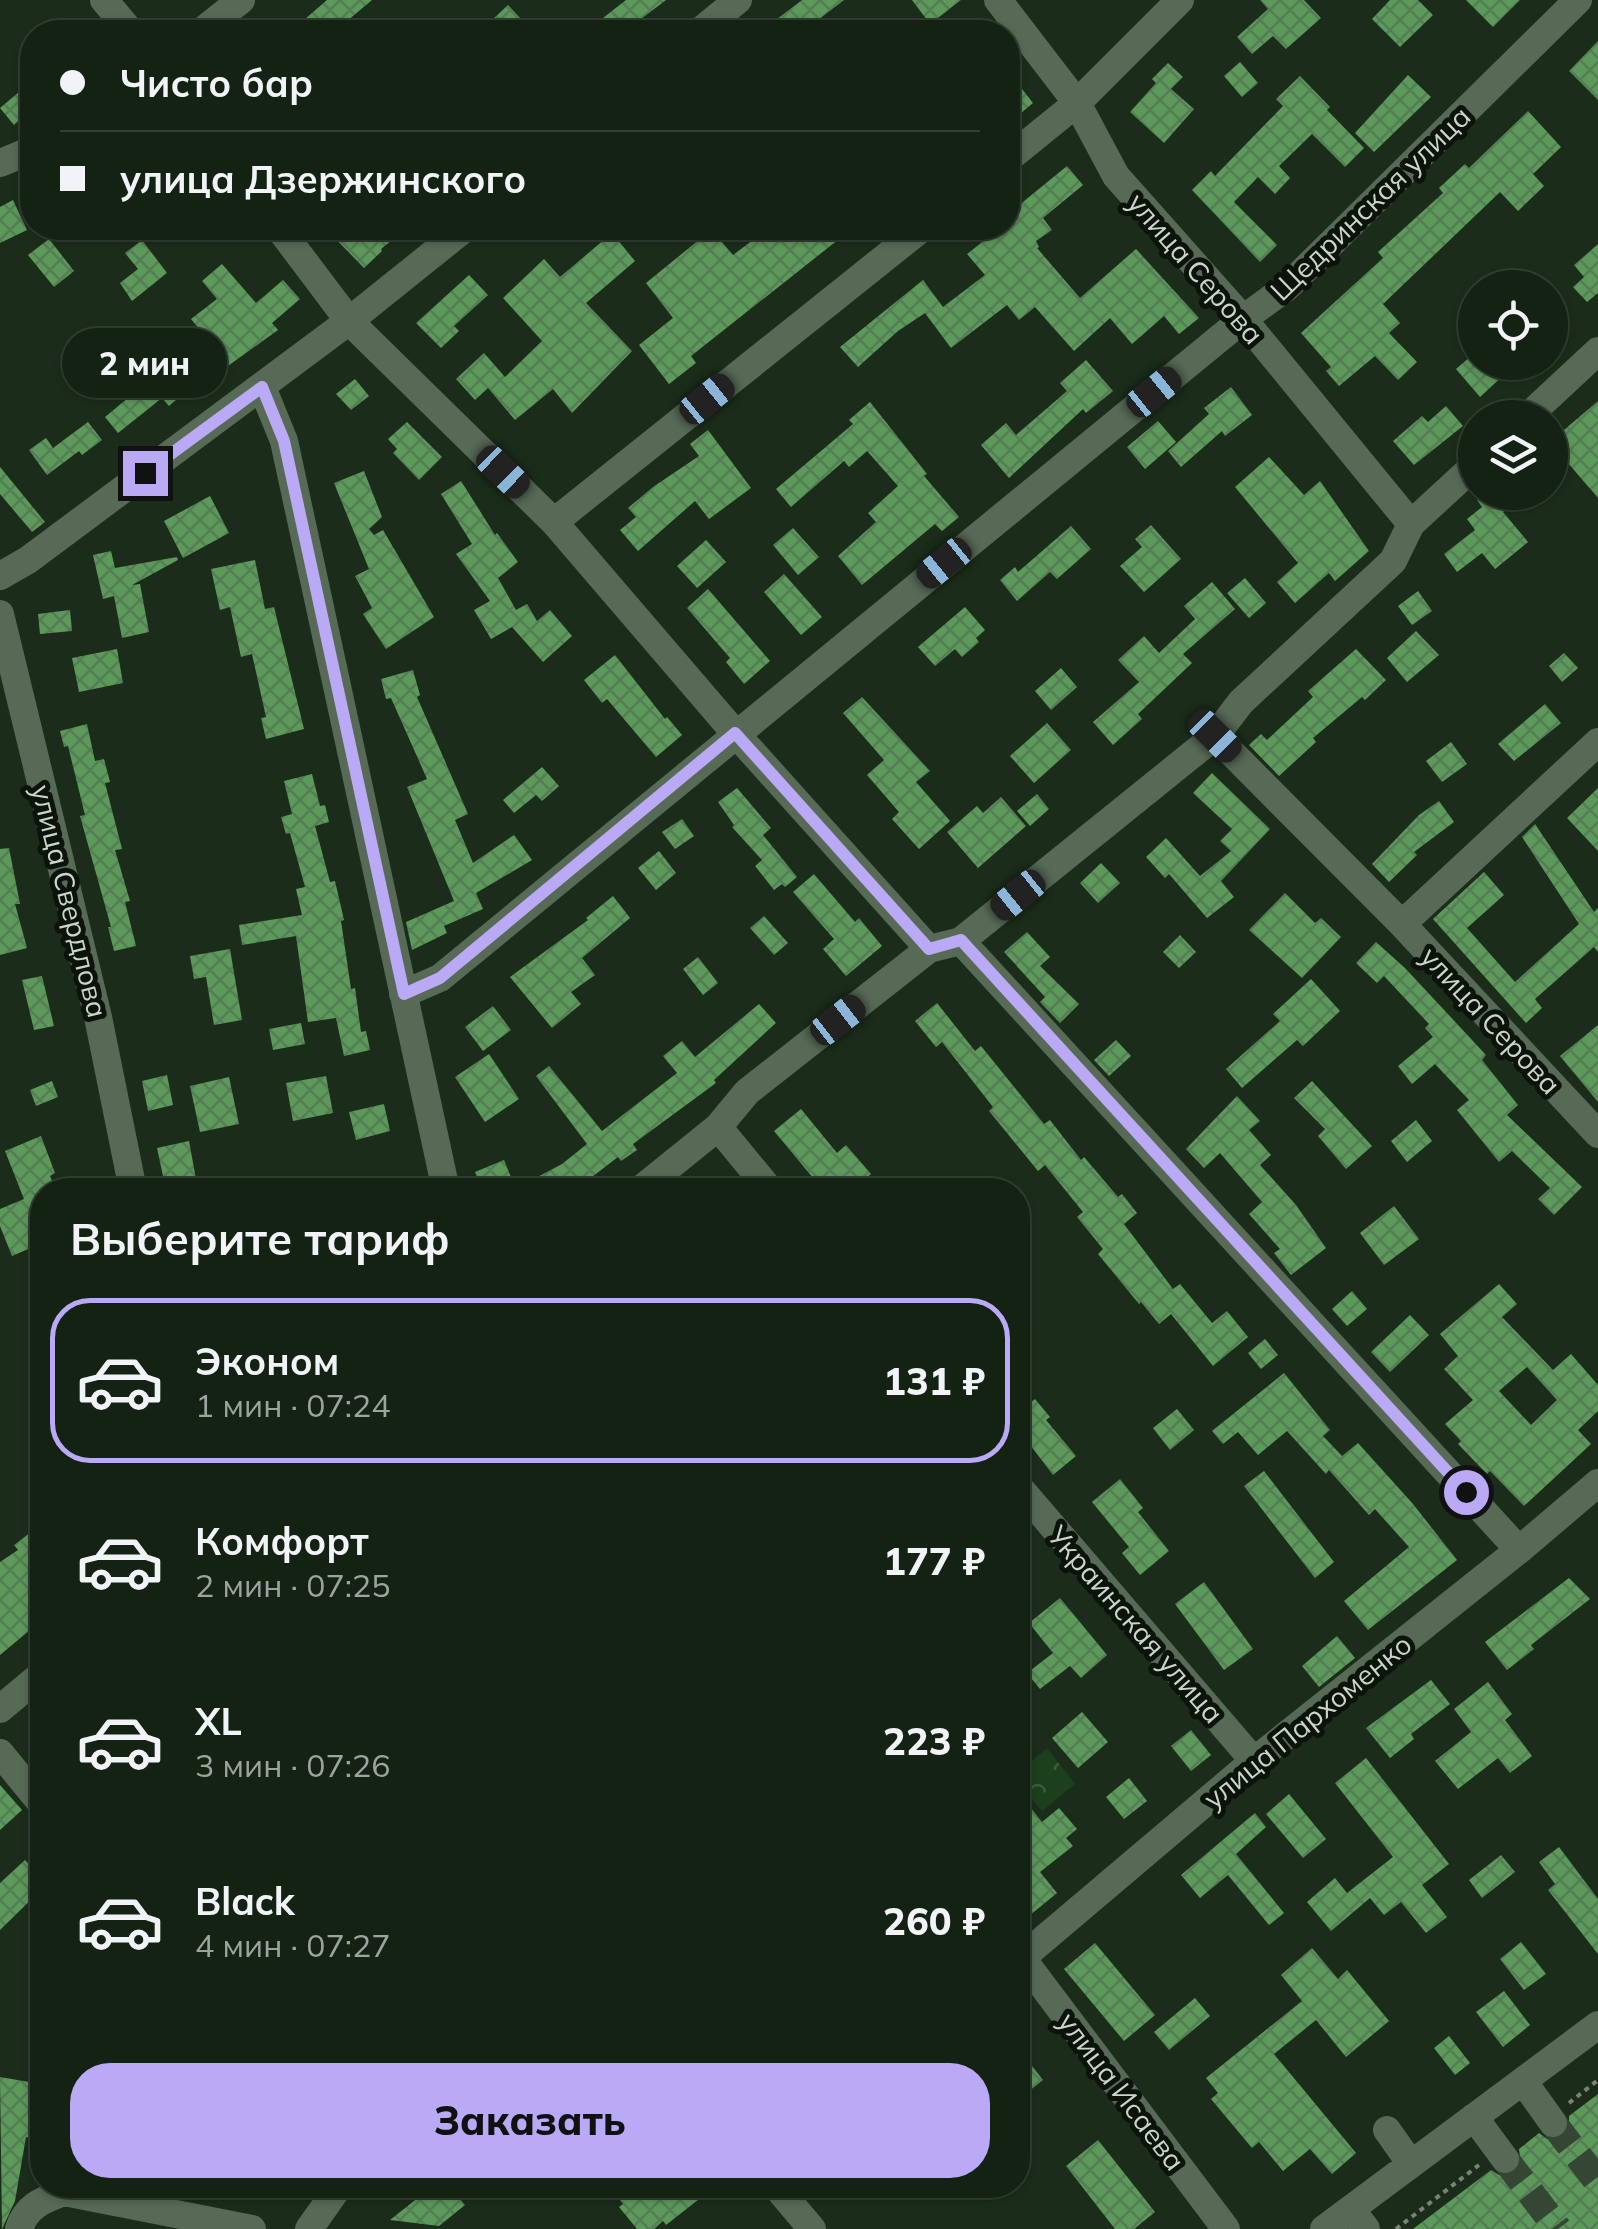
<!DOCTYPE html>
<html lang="ru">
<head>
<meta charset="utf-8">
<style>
	body { margin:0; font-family:Mulish,sans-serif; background:#212f22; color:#f1f3f6; height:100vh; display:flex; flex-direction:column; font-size:38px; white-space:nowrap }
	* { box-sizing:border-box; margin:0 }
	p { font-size:32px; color:#9da4a0 }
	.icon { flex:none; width:55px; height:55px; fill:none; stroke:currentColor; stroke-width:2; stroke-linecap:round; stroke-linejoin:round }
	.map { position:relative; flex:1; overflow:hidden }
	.details { position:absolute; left:30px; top:1178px; width:1000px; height:1020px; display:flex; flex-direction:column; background:#142214; border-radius:40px; box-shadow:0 2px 8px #0004,0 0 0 2px #333f34 }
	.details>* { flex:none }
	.guide { position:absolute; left:20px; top:20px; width:1000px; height:220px; border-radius:40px; box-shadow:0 2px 8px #0004,0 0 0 2px #333f34; display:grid; align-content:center; height:220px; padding:0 40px; background:#142214 }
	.tools { position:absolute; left:1458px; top:270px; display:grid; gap:20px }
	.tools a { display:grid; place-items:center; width:110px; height:110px; border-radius:50%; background:#142214; box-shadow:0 2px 8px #0004,0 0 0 2px #333f34; font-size:50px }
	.end { position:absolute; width:45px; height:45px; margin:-22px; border:12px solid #baaaf6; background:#111; box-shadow:0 0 0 5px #111 }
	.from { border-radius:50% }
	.bubble { position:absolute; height:70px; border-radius:35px; background:#142214; box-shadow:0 2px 8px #0004,0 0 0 2px #333f34; font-size:32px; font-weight:800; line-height:70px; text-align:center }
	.car { position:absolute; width:30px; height:60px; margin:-30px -15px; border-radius:12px; box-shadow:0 0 8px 2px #0007; background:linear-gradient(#222 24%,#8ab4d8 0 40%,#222 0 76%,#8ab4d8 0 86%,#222 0) }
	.guide b { display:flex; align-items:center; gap:35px; height:95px; font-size:38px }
	.guide b+b { border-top:2px solid #333f34 }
	.guide i { width:25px; height:25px; background:#f1f3f6 }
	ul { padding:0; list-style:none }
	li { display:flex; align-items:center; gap:30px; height:165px; margin:0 20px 15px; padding:0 20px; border:5px solid transparent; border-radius:40px }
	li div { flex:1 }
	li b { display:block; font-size:38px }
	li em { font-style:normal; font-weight:800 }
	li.selected { border-color:#baaaf6 }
	li>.icon { width:90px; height:90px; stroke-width:1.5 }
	h2 { padding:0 40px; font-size:45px; line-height:120px }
	.action { display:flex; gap:20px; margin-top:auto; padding:20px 40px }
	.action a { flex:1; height:115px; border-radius:40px; background:#baaaf6; color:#111; font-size:40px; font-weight:800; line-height:115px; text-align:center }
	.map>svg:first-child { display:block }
	.park { fill:url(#park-crowns) }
	.building { fill:url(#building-cross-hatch); fill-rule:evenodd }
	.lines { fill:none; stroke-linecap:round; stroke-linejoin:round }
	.minor-tunnel { stroke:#354634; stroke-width:28; stroke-dasharray:28 14; stroke-linecap:butt }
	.path { stroke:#768575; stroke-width:4; stroke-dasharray:5 5; stroke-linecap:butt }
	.minor { stroke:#576a56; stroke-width:28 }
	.route { stroke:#baaaf6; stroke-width:12 }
	.labels { text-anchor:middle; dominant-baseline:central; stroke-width:10; stroke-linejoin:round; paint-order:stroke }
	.street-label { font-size:28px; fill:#cbd6ca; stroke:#0b130b }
</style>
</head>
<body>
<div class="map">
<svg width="1598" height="2229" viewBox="0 0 1598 2229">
	<defs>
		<pattern id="park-crowns" width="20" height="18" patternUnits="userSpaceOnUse" patternTransform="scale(2.5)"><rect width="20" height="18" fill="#1b401b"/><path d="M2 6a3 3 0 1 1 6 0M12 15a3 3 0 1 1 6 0" fill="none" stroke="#3b5b3b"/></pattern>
		<pattern id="building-cross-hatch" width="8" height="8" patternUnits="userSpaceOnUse" patternTransform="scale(2.5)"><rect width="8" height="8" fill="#5e995c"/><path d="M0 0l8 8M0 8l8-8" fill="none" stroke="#547e53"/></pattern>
	</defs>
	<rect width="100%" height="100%" fill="#1b2d1a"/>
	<!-- park -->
	<path class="park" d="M1047,1748L1075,1784L1042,1811L1018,1784V1773Z"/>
	<!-- building -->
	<path class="building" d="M327,0H372L334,32H290Z
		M626,0H666L624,32H585Z
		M802,0H844L818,20L821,24L810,32H760Z
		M912,0H961L930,24Z
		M1260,0H1304L1321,18L1286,49L1273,36L1252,54L1237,37L1268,9Z
		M1390,0H1418L1433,15L1400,47L1372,19Z
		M1466,0H1520L1493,27Z
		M508,5L533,32H501L491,21Z
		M1598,41V100L1569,71Z
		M1240,62L1258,83L1242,97L1224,76Z
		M1168,63L1183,77L1171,89L1194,109L1164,143L1130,112L1156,83L1152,79Z
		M1008,71L1033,103L1015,118L1008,109Z
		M1408,75L1431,97L1374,152L1355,133Z
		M1300,76L1330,107L1327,110L1364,148L1345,167L1312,134L1279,166L1290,178L1275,194L1258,177L1234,202L1277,245L1260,262L1192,190L1211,171L1215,176L1283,106L1276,99Z
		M32,81V109L14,125L0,108Z
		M1528,111L1561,147L1533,174L1544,186L1518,211L1500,192L1383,304L1400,323L1389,333L1417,362L1398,380L1375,356L1339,386L1326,371L1331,367L1301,333L1383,258L1378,252L1443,193L1439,188L1465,164L1469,168Z
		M1067,166L1083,185L1043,218L1052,230L1036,241L1039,247L1037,248L1080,298L1136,249L1199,318L1179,334L1164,316L1132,344L1110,318L1074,351L1035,307L1019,320L1007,305L951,348L925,313L898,331L858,367L840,347L923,280L943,307L985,275L967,254L1000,228H1008V221L1021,210L1018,206Z
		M13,200L27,230L0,243V207Z
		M325,228H407L381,249L382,251L364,268Z
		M710,228L733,255L769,228H853L691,356L696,363L669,384L639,345L673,318L646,283L700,239L698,237Z
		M612,233L635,261L586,303L632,351L572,413L553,389L515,420L488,388L475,400L456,379L484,353L505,377L542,341L503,298L544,259L560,277Z
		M49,239L74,271L54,287L28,255Z
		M142,240L167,273L132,301L120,283L138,269L125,253Z
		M1598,244V293L1587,302L1573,287L1584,277L1574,265Z
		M222,264L256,303L283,280L300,299L272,323L278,330L214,376L197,354L211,344L191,319L217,299L202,281Z
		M469,275L488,295L454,326L459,331L441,348L416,323Z
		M130,334L184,393L169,406L162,398L118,433L105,417L134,393L103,357Z
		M1471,356L1475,362H1518L1480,397L1456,369Z
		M1086,360L1113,391L1086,413L1083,409L1009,478L981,445L1006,423L1016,435L1067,391L1060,383Z
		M355,379L369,396L351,410L336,394Z
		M1231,387L1252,415L1225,436L1222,431L1181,467L1168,451L1209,414L1204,408Z
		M1598,401V498L1550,442Z
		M870,402L927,474L924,476L959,517L942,531L935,524L862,585L838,556L876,522L868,513L898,486L867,451L849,467L844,461L791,507L776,489L853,424L849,420Z
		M1446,406L1463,426L1414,465L1393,441L1422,416L1428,422Z
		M1158,421L1176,442L1145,469L1127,447Z
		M88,422L102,440L82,455L79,451L47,475L29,450L46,438L53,448Z
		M407,422L442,457L419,480L393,453L397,449L388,439Z
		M708,430L751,488L709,519L695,501L638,551L620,530L636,517L628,508L653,487L699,456L690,444Z
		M1269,457L1304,495L1320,481L1369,551L1335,581L1329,573L1295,603L1277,582L1298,563L1235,487Z
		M0,467L45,522L32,532L0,494Z
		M364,471L382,517L369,529L374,535L383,530L434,617L386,649L363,614L372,608L355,576L369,569L334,483Z
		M461,481L495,535L497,533L518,562L498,578L516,610L527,604L537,621L550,610L572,636L543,662L512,627L491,639L474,610L490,601L456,554L472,544L441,494Z
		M1487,492H1523L1503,512L1528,542L1495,569L1482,553L1457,572L1444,554L1475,530L1467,519L1482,507L1477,500Z
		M210,496L229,533L183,558L164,521Z
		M1151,525L1181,559L1144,592L1120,566L1142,547L1135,539Z
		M1071,526L1091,549L1057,579L1050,572L1017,601L1000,580L1015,567L1018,572Z
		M793,528L819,557L798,575L773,545Z
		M706,540L726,562L697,588L677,566Z
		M111,551L115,568L177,557L178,560L132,585L140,584L149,632L122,638L114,596L103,599L93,555Z
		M255,560L265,609L274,607L304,729L266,739L261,718L266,717L252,654L241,657L230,607L220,610L211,569Z
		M784,574L822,617L801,635L764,592Z
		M1245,578L1266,603L1249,618L1227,593Z
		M1212,582L1235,609L1183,654L1192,663L1138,714L1142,719L1113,745L1093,722L1139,682L1118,660L1144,636L1159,653L1195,619L1184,606Z
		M708,589L770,661L744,684L726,662L730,658L687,608Z
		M1418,591L1432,611L1412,625L1398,606Z
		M965,607L985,630L976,638L979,642L962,657L955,649L935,666L918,647Z
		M70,610L72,631L40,634L38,614Z
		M1416,631L1439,655L1407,682L1387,658Z
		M117,649L123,683L79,692L72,658Z
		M1356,649L1386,680L1365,700L1362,697L1313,738L1316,742L1279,776L1249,745L1261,734L1267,740L1313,697L1308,691Z
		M1564,653L1578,668L1562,682L1549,666Z
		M615,655L665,719L667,717L682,735L656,757L607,699L602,703L584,680Z
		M1061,668L1077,687L1051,710L1035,691Z
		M413,670L420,695L417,697L468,814L455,820L473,863L514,835L532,860L476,893L483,909L444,926L447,933L412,950L406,922L454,901L407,787L427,779L391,698L386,699L381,679Z
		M862,697L930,771L916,782L950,821L919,849L892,819L899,812L867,775L884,760L843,713Z
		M1545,704L1561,723L1514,761L1498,744Z
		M1047,723L1071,750L1034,783L1010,756Z
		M87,724L95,761L104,759L110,782L105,783L122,849L115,850L130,901L125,902L136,946L114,951L108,927H111L80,816L85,815L68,746L64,747L60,731Z
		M1451,742L1467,764L1442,782L1426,761Z
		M542,767L559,786L542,801L536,795L514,813L503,800Z
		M1212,773L1270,829L1221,881L1234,897L1207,918L1169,874L1165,878L1146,857L1166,838L1200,876L1231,851L1220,841L1232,829L1193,793Z
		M312,774L320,806L325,805L329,822L315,826L330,882L335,881L344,920L341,921L351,989L355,988L361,1032L366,1031L370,1050L344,1056L336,1018L308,1022L296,936L242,945L239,925L302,915L296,889L305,887L290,833L286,834L281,817L292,814L284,781Z
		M737,788L771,828L763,835L797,877L785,887L782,884L774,890L755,866L762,860L732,827L734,825L718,802Z
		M1598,788V851L1567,818Z
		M1037,794L1049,809L1030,826L1017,811Z
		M1001,797L1026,826L978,868L947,832L977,806L983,813Z
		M1439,801L1454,822L1414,852L1417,855L1389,882L1372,864L1419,815Z
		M682,819L694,836L675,849L662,832Z
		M1535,824L1594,912L1598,908V952L1594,947L1535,999L1542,1008L1526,1023L1433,919L1484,872L1504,895L1467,928L1515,982L1579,924L1522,837Z
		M9,848L20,904H15L27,948L0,955V849Z
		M659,851L676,873L656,890L638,868Z
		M1101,863L1120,883L1098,903L1080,883Z
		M814,874L855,922L859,918L882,946L846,976L823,949L834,939L793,892Z
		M1285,893L1315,923L1321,918L1341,937L1302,978L1249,930Z
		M613,896L630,918L582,958L595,975L571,992L581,1004L552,1028L510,977L588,920L586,918Z
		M764,916L788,943L774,955L750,928Z
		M1027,932L1050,957L1040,966L1079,1004L1060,1023L1040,1002L1045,997L1004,952Z
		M1180,935L1196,952L1179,968L1163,952Z
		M1376,942L1405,968L1486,1055L1482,1060L1518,1105L1507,1115L1582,1187L1554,1215L1538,1199L1550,1188L1512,1151L1499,1162L1457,1110L1469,1100L1435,1064L1412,1084L1398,1066L1433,1037L1425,1028L1429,1024L1384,976L1377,983L1356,963Z
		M230,949L242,1020L214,1025L206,977L194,979L190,956Z
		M698,957L718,983L703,995L683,969Z
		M42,976L54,1026L34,1030L22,980Z
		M1311,979L1340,1011L1303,1046L1297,1040L1242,1088L1226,1069L1280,1021L1273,1014Z
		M937,1003L975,1051L981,1046L1044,1124L1050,1120L1081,1160L1084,1157L1118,1197L1122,1194L1137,1213L1124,1224L1173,1289L1180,1284L1212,1323L1227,1311L1248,1337L1213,1366L1171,1314L1159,1324L1141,1302L1139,1304L1098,1254L1103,1249L1077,1217L1083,1212L1045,1165L1038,1171L989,1111L993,1107L942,1042L936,1047L915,1021Z
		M759,1004L776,1023L714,1080L716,1083L633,1144L637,1150L621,1161L618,1157L575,1190H513L562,1164L587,1144L536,1076L549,1066L602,1131L677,1073L663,1056L682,1041L695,1057Z
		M493,1006L511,1030L483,1051L465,1027Z
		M301,1023L305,1044L273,1050L269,1029Z
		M1598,1025V1102L1560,1056Z
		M1116,1040L1131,1056L1109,1076L1094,1060Z
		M489,1054L519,1099L485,1122L455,1077Z
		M167,1075L173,1105L148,1111L142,1081Z
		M326,1076L333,1113L293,1121L286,1083Z
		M229,1077L239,1124L200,1132L190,1086Z
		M52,1081L58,1097L36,1106L30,1090Z
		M1312,1081L1372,1146L1346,1169L1318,1136L1325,1129L1294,1098Z
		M1237,1096L1260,1121L1249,1130L1271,1155L1260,1165L1296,1205L1326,1248L1291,1275L1274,1253L1280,1249L1249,1214L1262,1202L1220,1153L1204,1168L1186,1149Z
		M384,1104L390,1131L356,1140L349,1112Z
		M801,1109L837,1153L846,1145L871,1174L852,1190H823L774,1131Z
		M1416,1120L1432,1141L1407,1162L1391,1141Z
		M41,1136L55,1173L50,1176L56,1190H42V1243L12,1256L0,1226V1209L24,1199L5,1151Z
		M189,1141L198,1190H166L157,1148Z
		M504,1160L511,1177L482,1189L475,1172Z
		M1394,1206L1419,1239L1384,1265L1360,1233Z
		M1499,1284L1517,1304L1502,1317L1553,1370L1571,1354L1598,1385V1411L1578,1430L1591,1444L1524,1506L1490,1471L1487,1474L1458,1444L1461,1441L1445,1424L1473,1400L1444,1369L1458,1356L1440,1334ZM1527,1367L1557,1400L1531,1425L1499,1391Z
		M1352,1291L1367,1309L1347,1326L1332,1309Z
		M1410,1315L1429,1335L1390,1372L1371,1352Z
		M1265,1339L1278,1355L1261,1369L1248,1353Z
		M1284,1373L1330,1430L1323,1436L1342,1456L1358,1443L1413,1504L1457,1560L1368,1630L1344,1601L1409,1547L1375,1509L1369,1515L1329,1470L1326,1474L1287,1431L1258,1455L1238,1432L1223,1444L1212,1431Z
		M1035,1399L1050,1417L1046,1420L1076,1456L1053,1475L1018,1429V1413Z
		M1177,1409L1194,1430L1170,1450L1153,1428Z
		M1264,1471L1334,1562L1315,1578L1244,1486Z
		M1120,1479L1143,1508L1138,1512L1169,1551L1140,1575L1122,1553L1129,1547L1092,1502Z
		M35,1529L42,1539V1620L0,1655V1562L18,1550L14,1545Z
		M1569,1578L1590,1599L1531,1645L1534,1649L1507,1670L1485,1642Z
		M1204,1582L1253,1649L1224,1670L1175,1604Z
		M1060,1598L1107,1655L1081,1678L1070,1666L1040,1689L1027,1673L1053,1653L1029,1623Z
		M1337,1636L1355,1658L1319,1687L1302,1666Z
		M1431,1680L1450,1704L1411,1734L1414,1739L1390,1758L1366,1728Z
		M1488,1682L1512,1714L1505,1720L1532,1756L1510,1773L1498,1758L1458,1789L1435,1761L1471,1732L1454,1709Z
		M1082,1712L1108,1742L1078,1768L1052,1738Z
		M1191,1730L1211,1755L1191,1771L1171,1746Z
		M1366,1758L1449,1864L1422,1885L1447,1917L1426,1933L1401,1902L1384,1915L1370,1898L1331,1931L1307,1902L1335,1878L1347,1893L1393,1857L1335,1783Z
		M1129,1778L1147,1801L1124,1819L1106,1797Z
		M0,1785L22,1810L0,1830Z
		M1018,1792L1042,1822L1059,1808L1077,1829L1066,1838L1073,1846L1040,1872L1057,1893L1018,1925Z
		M1289,1794L1326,1839L1303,1858L1266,1814Z
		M1255,1813L1266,1827L1236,1854L1284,1913L1269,1925L1228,1875L1200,1898L1181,1875Z
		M1559,1847L1598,1899V1954L1548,1890L1555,1884L1539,1862Z
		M1501,1855L1515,1872L1482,1898L1469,1880Z
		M25,1860L42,1879V1889L0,1930V1883Z
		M1521,1942L1546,1974L1524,1990L1500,1959Z
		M1095,1943L1155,2015L1124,2041L1064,1969Z
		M1312,1948L1338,1979L1347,1970L1389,2021L1346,2057L1316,2020L1274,2054L1356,2153L1332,2174L1310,2149L1283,2171L1259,2142L1252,2148L1211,2099L1218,2093L1206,2078L1302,2001L1281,1975Z
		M1504,1991L1530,2025L1503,2047L1476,2012Z
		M1195,1998L1210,2016L1169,2050L1154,2032Z
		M1449,2036L1470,2063L1455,2075L1434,2048Z
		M1018,2048L1043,2080L1018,2100Z
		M0,2077L35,2083L30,2138L26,2137L15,2201L2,2229Z
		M1598,2094V2229H1413L1491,2170L1499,2175L1515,2174L1521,2165L1519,2149L1539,2133L1547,2139L1562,2138L1569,2129V2116Z
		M1098,2140L1155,2212L1134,2229H1115L1066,2166Z
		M434,2185H449L465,2205L439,2226L390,2220Z
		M629,2185H694L703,2196L666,2225L663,2221L654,2229H637L619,2207L623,2204L616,2195Z"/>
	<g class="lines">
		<!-- minor-tunnel -->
		<path class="minor-tunnel" d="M1553,2123L1598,2182
			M1505,2159L1558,2229"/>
		<!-- path -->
		<path class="path" d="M1569,2103L1598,2080
			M1396,2229L1479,2165"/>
		<!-- minor -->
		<path class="minor" d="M104,0L131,32
			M998,0L1077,103L1116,176L1243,319L1411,524
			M201,32L241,0
			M699,32L738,0
			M1008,159L1077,103L1180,0
			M0,163L32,150
			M279,228L349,321L554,522L735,733L929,949
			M262,387L284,441L446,1190
			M1526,418L1598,351
			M554,522L922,228
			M0,576L28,560L349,321L465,228
			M0,614L98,1017L133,1190
			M1215,736L1402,924L1598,1134
			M1402,924L1598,742
			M961,941L1519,1550
			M403,994L440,978L1243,319L1287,287L1578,0
			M718,1127L770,1190
			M640,1190L718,1127L747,1092L929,949L961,941L1215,736L1241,702L1393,561L1411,524L1475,465
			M1018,1486L1254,1761
			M0,1709L42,1674
			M0,1753L42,1804
			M1018,1953L1226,2229
			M1018,1961L1254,1761L1519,1550L1598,1483
			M1523,2081L1553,2123
			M1474,2117L1505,2159
			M1387,2130L1411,2164
			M775,2185L812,2229
			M1351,2209L1366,2229
			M19,2229C26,2206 43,2200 64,2192L252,2229
			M309,2229L340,2185
			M1324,2229L1598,2025"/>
	</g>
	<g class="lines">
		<!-- route -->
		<path class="route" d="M145,473L262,387L284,441L404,994L440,978L735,733L929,949L961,940L1466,1492"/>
	</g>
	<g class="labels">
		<!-- street labels -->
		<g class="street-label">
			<text transform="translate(1370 203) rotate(-44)">Щедринская улица</text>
			<text transform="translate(1196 268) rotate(49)">улица Серова</text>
			<text transform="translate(70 901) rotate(76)">улица Свердлова</text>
			<text transform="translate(1491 1020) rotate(47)">улица Серова</text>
			<text transform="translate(1136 1624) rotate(49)">Украинская улица</text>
			<text transform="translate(1307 1721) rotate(-39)">улица Пархоменко</text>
			<text transform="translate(1122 2091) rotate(53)">улица Исаева</text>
		</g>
	</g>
</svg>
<div class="tools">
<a><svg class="icon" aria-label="locate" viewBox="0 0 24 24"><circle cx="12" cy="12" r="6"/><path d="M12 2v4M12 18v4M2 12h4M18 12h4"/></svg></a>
<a><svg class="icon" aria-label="layers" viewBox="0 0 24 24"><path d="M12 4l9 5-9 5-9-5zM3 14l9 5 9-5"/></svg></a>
</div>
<i class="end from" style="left:1466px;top:1492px"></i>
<i class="end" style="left:145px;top:473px"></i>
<div class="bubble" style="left:62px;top:328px;width:165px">2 мин</div>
<i class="car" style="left:1154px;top:392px;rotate:51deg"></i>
<i class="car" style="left:707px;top:399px;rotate:51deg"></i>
<i class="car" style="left:503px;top:472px;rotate:134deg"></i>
<i class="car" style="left:944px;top:563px;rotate:231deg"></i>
<i class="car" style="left:1215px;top:736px;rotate:135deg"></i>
<i class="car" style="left:1018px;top:895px;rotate:231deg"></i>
<i class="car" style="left:838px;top:1020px;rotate:52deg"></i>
<div class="guide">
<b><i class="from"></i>Чисто бар</b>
<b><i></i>улица Дзержинского</b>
</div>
<section class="details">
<h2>Выберите тариф</h2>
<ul>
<li class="selected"><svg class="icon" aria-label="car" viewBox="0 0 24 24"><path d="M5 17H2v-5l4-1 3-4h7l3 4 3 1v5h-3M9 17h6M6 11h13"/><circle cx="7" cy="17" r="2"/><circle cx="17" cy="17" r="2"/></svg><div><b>Эконом</b><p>1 мин · 07:24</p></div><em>131 ₽</em></li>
<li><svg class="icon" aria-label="car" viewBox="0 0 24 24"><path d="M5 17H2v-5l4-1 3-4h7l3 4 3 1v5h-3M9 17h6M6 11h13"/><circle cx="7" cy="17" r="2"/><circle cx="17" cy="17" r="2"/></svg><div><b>Комфорт</b><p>2 мин · 07:25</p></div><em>177 ₽</em></li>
<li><svg class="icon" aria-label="car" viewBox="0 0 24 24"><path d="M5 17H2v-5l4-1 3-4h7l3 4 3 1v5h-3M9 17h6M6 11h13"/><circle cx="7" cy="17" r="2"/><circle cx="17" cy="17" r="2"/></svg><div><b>XL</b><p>3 мин · 07:26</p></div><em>223 ₽</em></li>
<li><svg class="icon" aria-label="car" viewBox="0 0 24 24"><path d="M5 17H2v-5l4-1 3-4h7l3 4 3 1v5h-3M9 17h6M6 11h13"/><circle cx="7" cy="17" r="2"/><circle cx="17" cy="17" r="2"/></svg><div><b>Black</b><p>4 мин · 07:27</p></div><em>260 ₽</em></li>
</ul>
<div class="action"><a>Заказать</a></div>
</section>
</div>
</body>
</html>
